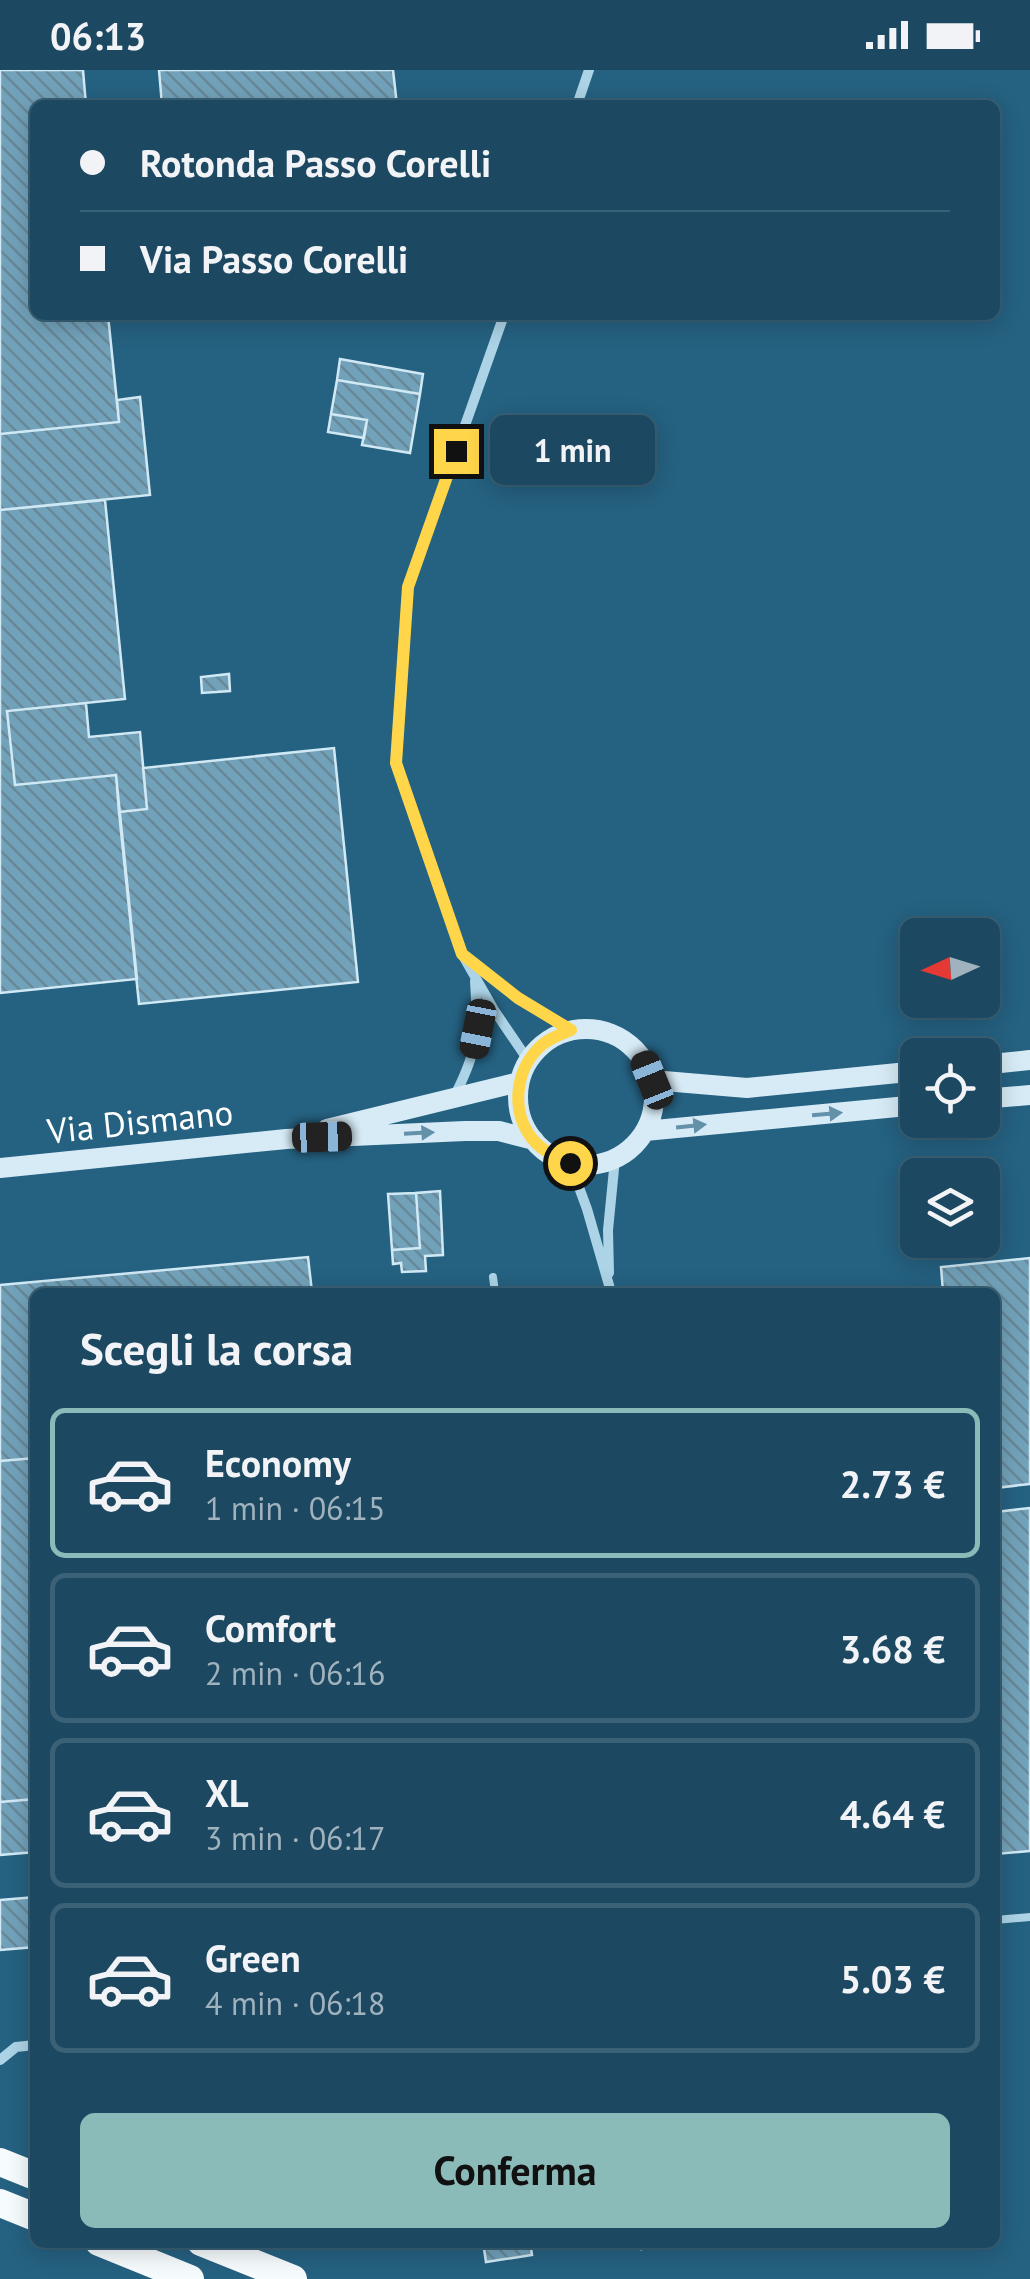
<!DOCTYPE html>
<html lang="it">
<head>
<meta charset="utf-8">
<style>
	body { margin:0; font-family:"PT Sans",sans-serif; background:#255067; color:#f1f3f6; height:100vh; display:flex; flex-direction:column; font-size:38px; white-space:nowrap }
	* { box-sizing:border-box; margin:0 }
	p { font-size:32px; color:#a0b2bd }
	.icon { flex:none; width:55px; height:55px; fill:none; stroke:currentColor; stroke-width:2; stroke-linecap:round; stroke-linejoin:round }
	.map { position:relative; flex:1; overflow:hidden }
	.sheet { position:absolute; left:30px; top:1218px; width:970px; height:960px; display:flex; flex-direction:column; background:#1c4961; border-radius:15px; box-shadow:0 5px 25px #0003,0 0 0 2px #3a6176 }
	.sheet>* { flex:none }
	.hud { position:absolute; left:30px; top:30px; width:970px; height:220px; border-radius:15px; box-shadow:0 5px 25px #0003,0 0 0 2px #3a6176; display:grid; align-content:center; height:220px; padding:0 50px; background:#1c4961 }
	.needle { width:65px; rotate:266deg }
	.buttons { position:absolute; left:900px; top:848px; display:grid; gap:20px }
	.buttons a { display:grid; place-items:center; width:100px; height:100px; border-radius:15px; background:#1c4961; box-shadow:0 5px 25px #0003,0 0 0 2px #3a6176; font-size:50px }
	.end { position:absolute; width:45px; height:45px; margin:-22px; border:12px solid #ffd54a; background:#111; box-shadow:0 0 0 5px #111 }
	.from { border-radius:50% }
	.bubble { position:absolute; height:70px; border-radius:15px; background:#1c4961; box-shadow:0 5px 25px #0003,0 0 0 2px #3a6176; font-size:32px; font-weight:700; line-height:70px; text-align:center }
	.car { position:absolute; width:30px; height:60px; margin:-30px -15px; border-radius:12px; box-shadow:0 0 8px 2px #0007; background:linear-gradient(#222 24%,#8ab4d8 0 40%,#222 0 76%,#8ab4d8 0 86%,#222 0) }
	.hud b { display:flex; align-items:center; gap:35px; height:95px; font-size:38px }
	.hud b+b { border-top:2px solid #3a6176 }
	.hud i { width:25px; height:25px; background:#f1f3f6 }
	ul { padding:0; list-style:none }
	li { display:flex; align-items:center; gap:30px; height:150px; margin:0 20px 15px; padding:0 30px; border:5px solid #3a6176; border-radius:15px }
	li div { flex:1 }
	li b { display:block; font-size:38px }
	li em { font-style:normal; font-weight:700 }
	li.current { border-color:#8bbbb9 }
	li>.icon { width:90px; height:90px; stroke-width:1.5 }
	h2 { padding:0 50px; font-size:45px; line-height:120px }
	.cta { display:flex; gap:20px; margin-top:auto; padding:20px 50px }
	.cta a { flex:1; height:115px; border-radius:15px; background:#8bbbb9; color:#111; font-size:40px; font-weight:700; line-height:115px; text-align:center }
	.status { display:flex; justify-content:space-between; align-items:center; height:70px; padding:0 50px; background:#1c4961; direction:ltr }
	.status svg { height:28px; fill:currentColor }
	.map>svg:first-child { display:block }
	.building { fill:url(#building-back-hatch); stroke:#d0e9f5; stroke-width:2.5 }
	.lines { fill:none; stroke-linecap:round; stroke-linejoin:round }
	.path { stroke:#acd3e6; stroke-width:6; stroke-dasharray:5 8; stroke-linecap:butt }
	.service { stroke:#acd3e6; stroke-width:8 }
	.minor { stroke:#acd3e6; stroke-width:10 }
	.secondary { stroke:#d6ebf6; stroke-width:20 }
	.trunk { stroke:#f6fbfe; stroke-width:28 }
	.oneway { fill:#6391aa }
	.route { stroke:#ffd54a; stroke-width:12 }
	.labels { text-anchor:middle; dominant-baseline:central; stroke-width:10; stroke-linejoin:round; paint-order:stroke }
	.street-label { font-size:35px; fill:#fff; stroke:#256181 }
</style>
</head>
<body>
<div class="status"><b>06:13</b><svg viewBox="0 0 49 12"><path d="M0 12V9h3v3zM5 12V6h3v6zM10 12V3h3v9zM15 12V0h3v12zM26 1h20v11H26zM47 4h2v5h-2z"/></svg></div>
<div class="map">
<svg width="1030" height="2209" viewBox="0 0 1030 2209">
	<defs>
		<pattern id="building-back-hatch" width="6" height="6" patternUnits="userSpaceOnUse" patternTransform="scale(2.5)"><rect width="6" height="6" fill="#72a2ba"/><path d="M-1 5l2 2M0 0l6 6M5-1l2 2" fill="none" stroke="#678899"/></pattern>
	</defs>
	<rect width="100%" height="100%" fill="#256181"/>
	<!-- building -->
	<path class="building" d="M0,0H83L86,35H35V245H108L119,352L0,364Z
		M159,0H393L397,35H162Z
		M340,289L423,304L420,324L337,310Z
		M337,310L420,324L410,383L362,375L367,350L331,344Z
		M140,327L150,425L0,440V364L119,352L117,330Z
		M331,344L367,350L364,368L328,362Z
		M105,430L125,629L7,641L15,715L116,705L137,909L0,923V440Z
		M229,604L230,621L202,623L201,607Z
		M86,633L89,667L140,662L147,739L119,742L116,705L15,715L7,641Z
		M334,678L358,912L139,934L119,742L147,739L143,698Z
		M440,1121L443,1185L425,1186L426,1201L402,1202L401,1193L393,1194L392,1180L420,1178L416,1123Z
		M416,1123L420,1178L392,1180L388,1124Z
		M308,1187L312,1222H35V1388L0,1391V1215Z
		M1030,1188V1414L995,1418V1222H943L941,1197Z
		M35,1388V1729L0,1732V1391Z
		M1030,1438V1781L996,1784L995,1442Z
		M35,1729V1782L0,1785V1732Z
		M35,1827V1877L0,1880V1830Z
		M443,2172H479L444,2178Z
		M483,2172H530L532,2185L486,2192Z
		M640,2172H691L641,2179Z"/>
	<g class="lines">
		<!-- path -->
		<path class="path" d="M935,981L962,978"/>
		<!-- service -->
		<path class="service" d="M493,1207L495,1222
			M995,1850L1030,1847"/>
		<!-- minor -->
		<path class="minor" d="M577,35L589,0
			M504,245L408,517L396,693L462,884L494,940L528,990
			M467,888L517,928L571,960
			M455,1025C479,978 478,963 475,911
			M570,1093L587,1139L611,1222
			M609,1203L608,1160L615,1089
			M0,1990L16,1977L35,1975"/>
		<!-- secondary -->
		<path class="secondary" d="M518 1027a68 68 0 1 1 136 0a68 68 0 1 1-136 0Z
			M982,995L1030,990
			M652,1010L747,1018L918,1001
			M982,1029L1030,1025
			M327,1059L519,1012
			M645,1061L918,1035
			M0,1098L286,1069L465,1061H499L534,1070"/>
		<!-- trunk -->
		<path class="trunk" d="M0,2092L35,2106
			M0,2133L35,2147
			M99,2172L190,2209
			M201,2172L293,2209"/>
	</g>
	<!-- one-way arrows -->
	<defs><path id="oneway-solid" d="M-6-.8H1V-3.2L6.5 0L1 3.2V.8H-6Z" transform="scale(2.5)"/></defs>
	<g class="oneway">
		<use href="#oneway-solid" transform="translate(827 1044) rotate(-5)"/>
		<use href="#oneway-solid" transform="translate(691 1056) rotate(-6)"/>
		<use href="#oneway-solid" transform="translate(419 1063) rotate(-3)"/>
	</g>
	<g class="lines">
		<!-- route -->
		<path class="route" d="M456,381L408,517L396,693L462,884L518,928L571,960C561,964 552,967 543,974C514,998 509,1045 536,1073C546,1083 557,1088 570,1093"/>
	</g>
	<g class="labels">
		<!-- street labels -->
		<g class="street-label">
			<text transform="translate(140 1051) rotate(-6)">Via Dismano</text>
		</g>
	</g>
</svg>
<div class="buttons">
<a><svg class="needle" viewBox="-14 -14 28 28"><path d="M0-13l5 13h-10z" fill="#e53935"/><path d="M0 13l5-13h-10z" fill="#a0b2bd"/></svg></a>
<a><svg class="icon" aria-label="locate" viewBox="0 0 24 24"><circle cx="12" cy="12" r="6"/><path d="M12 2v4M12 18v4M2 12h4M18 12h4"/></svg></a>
<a><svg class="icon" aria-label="layers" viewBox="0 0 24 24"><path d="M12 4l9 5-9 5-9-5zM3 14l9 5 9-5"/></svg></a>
</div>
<i class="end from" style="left:570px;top:1093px"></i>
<i class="end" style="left:456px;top:381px"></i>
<div class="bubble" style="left:490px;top:345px;width:165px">1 min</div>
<i class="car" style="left:478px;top:959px;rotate:191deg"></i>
<i class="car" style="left:652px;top:1010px;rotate:338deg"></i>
<i class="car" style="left:322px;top:1067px;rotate:88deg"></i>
<div class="hud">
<b><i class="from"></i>Rotonda Passo Corelli</b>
<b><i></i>Via Passo Corelli</b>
</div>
<section class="sheet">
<h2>Scegli la corsa</h2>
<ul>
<li class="current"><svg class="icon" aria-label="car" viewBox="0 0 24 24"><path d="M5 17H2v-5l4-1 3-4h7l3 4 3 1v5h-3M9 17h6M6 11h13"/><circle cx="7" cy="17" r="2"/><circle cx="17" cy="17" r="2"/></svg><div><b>Economy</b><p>1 min · 06:15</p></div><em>2.73 €</em></li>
<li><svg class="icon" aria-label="car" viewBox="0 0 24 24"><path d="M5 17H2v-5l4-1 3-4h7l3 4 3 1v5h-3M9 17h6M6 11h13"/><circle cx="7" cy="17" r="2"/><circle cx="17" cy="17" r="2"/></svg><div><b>Comfort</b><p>2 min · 06:16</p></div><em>3.68 €</em></li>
<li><svg class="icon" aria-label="car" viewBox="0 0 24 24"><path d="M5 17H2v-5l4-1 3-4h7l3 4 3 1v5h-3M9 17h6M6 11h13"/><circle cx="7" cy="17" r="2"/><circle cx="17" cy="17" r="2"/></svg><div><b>XL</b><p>3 min · 06:17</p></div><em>4.64 €</em></li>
<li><svg class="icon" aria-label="car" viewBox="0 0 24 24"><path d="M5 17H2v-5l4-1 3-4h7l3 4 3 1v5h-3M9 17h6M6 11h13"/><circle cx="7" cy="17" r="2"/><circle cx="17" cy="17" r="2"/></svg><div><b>Green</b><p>4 min · 06:18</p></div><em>5.03 €</em></li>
</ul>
<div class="cta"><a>Conferma</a></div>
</section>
</div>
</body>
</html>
